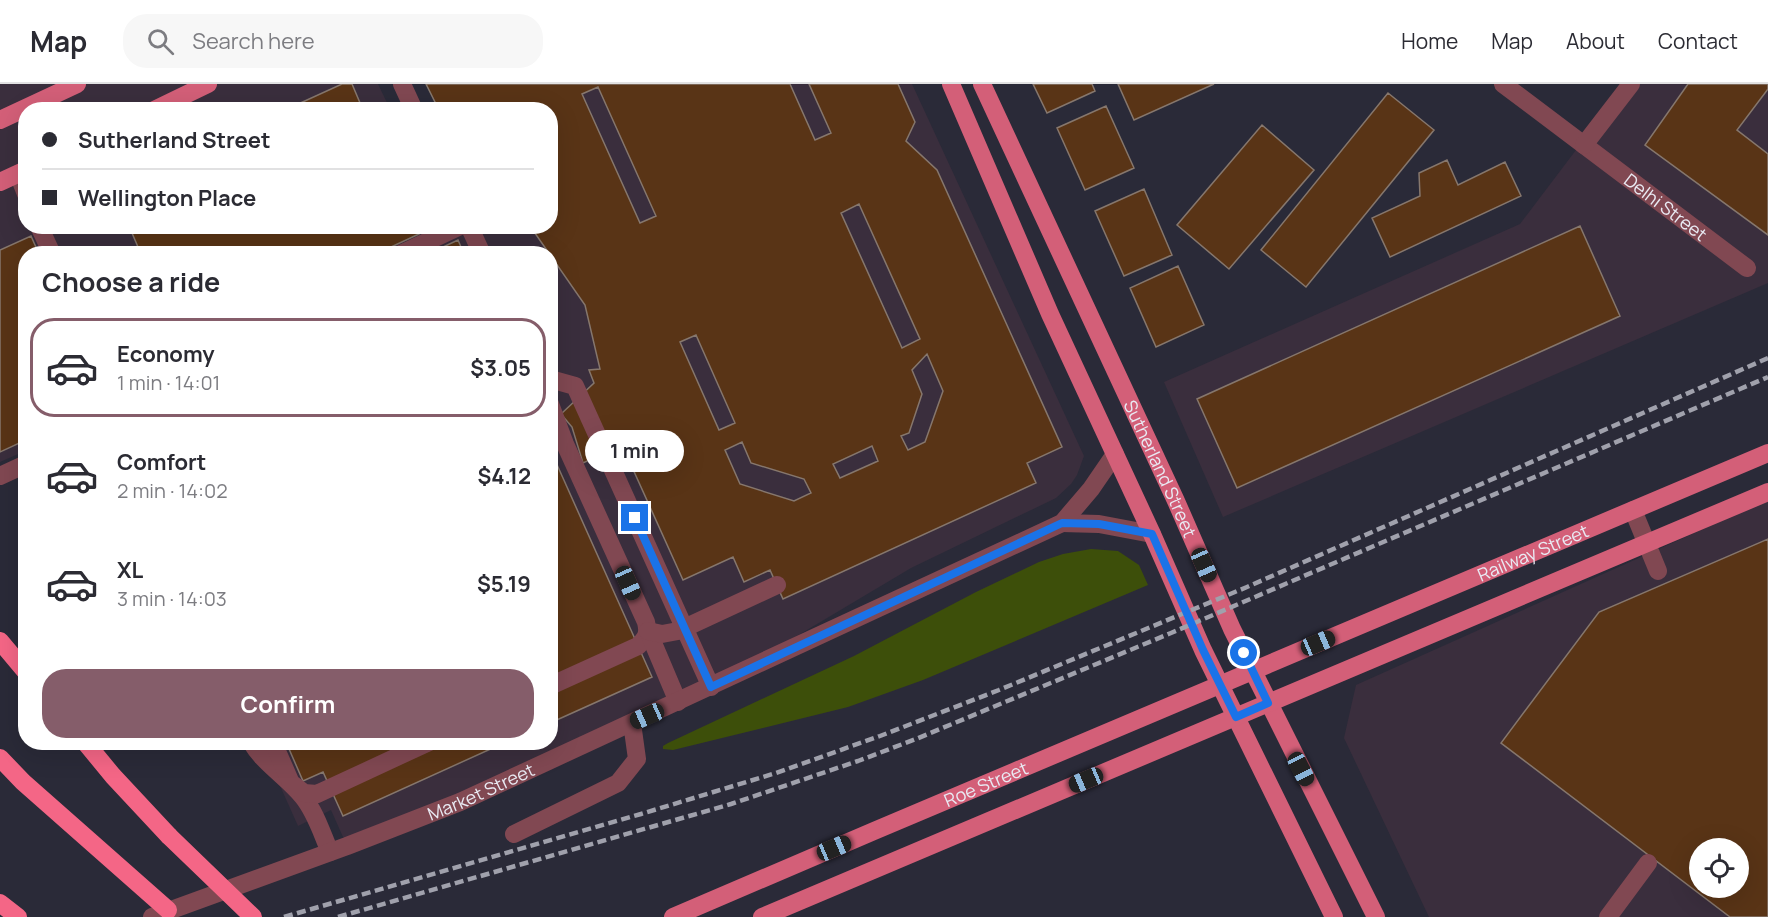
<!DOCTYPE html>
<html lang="en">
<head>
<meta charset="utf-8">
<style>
	body { margin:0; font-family:Manrope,sans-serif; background:#f7f7f7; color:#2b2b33; height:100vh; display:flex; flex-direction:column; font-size:22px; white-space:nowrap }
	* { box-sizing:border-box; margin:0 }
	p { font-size:20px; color:#7c7c81 }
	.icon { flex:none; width:33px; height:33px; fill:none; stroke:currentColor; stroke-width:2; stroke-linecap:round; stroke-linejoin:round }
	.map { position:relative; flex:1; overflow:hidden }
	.side { position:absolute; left:18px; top:162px; width:540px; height:504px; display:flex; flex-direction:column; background:#fff; border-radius:24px; box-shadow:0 6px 24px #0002 }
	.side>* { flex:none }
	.top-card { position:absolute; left:18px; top:18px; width:540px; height:132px; border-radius:24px; box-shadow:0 6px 24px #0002; display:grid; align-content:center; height:132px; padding:0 24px; background:#fff }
	.fabs { position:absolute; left:1689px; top:754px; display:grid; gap:12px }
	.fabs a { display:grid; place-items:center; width:60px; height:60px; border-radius:50%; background:#fff; box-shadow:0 6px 24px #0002; font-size:30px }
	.end { position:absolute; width:27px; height:27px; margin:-14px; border:8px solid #1a73e8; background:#fff; box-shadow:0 0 0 3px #fff }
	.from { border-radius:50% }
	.bubble { position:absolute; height:42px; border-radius:21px; background:#fff; box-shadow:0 6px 24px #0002; font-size:20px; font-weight:700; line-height:42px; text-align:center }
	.car { position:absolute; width:18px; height:36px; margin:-18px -9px; border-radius:8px; box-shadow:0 0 4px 2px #0007; background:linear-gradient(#222 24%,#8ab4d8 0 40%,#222 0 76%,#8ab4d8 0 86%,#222 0) }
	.top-card b { display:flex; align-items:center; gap:21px; height:57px; font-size:22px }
	.top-card b+b { border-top:2px solid #e1e1e2 }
	.top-card i { width:15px; height:15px; background:#2b2b33 }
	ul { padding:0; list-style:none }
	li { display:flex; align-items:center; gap:18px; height:99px; margin:0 12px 9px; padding:0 12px; border:3px solid transparent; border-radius:24px }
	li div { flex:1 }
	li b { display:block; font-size:22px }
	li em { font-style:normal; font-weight:700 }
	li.on { border-color:#855d6a }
	li>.icon { width:54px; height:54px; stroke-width:1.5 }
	h2 { padding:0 24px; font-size:27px; line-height:72px }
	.cta { display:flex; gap:12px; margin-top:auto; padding:12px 24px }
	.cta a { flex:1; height:69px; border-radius:24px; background:#855d6a; color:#fff; font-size:24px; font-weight:700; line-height:69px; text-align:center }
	header { display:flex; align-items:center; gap:36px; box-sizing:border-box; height:84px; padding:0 30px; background:#fff; border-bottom:2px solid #e1e1e2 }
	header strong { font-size:28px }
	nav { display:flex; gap:33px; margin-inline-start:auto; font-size:21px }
	.search { width:420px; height:54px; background:#f7f7f7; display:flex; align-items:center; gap:15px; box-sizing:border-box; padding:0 21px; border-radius:24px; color:#7c7c81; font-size:22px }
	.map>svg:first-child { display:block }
	.commercial { fill:#3a2e3d; fill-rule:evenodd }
	.green { fill:#3d4f0a }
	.building { fill:#593416; stroke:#86776d; stroke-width:1.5; fill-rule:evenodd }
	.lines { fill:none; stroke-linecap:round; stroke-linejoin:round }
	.minor { stroke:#814852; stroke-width:18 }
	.major { stroke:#d35f78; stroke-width:18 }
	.highway { stroke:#f46686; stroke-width:18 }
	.rail { stroke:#a0a1ac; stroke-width:4.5; stroke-dasharray:9 4.5; stroke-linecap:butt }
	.minor-bridge { stroke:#814852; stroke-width:18 }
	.highway-bridge { stroke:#f46686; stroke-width:18 }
	.route { stroke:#1a73e8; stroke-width:8 }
	.labels { text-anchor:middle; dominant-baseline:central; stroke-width:6; stroke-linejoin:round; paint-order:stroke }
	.street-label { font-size:18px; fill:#e9eaf3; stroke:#13141a }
</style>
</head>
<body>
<header>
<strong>Map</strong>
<div class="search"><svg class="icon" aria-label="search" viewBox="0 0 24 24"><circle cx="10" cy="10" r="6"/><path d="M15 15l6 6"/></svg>Search here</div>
<nav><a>Home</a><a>Map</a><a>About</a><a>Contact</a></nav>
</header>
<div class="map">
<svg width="1768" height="833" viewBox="0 0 1768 833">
	<rect width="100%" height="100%" fill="#2a2a38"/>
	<!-- commercial -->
	<path class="commercial" d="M0,0H378L390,25L26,26V142L442,143L382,169L26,170L25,367L0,378Z
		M426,0H912L1084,372L1077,391L1071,400L1056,414L911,484L711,603L347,762L331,726L298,742L261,659L550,658V170L403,169L463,143L550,142V26L440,25Z
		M1626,0H1768V199L1223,433L1164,298L1520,140Z
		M1768,416V833H1429L1344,654L1356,601ZM1700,765H1738V804H1700Z"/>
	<!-- green -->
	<path class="green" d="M1091,465L1118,467L1139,481L1148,501L923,596L848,623L673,666L663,665V662L668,659L854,572L976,508L1039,478L1063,470Z"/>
	<!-- building -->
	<path class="building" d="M342,0H352L363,26H285Z
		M426,0H790L815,56L831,49L809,0H898L915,38L906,57L937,86L1062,363L1027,379L1036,399L783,515L770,486L744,498L733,473L683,496L622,361L583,379L572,343L561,330L594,299L589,286L600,285L585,221L530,142H550V26H439ZM598,3L656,132L640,139L582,10ZM859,120L920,255L902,264L841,129ZM696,251L735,339L719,346L680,258ZM927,270L943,307L925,358L908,366L901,352L909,349L922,310L912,286ZM742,358L751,379L804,395L811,409L794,417L740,400L725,366ZM872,362L878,377L840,394L833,380Z
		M1033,0H1092L1095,7L1047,29Z
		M1118,0H1214L1134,36Z
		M1688,0H1768V5L1737,46L1768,70V151L1645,61Z
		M1388,9L1434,46L1306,203L1261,166Z
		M1106,22L1134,84L1085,106L1057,44Z
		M1262,41L1314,86L1229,185L1177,141Z
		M1447,76L1458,101L1505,78L1521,112L1390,173L1372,134L1420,112L1419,89Z
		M1144,105L1172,171L1124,192L1095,127Z
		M129,142H416L419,150L376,170H141Z
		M1580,142L1620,232L1237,404L1197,315Z
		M31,152L39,170H26V356L0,368V166Z
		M458,156L464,170H428Z
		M1178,182L1204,241L1156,263L1130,204Z
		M550,365L652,593L550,639Z
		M1768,455V833H1730L1501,659L1599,528ZM1700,765H1738V804H1700Z
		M286,658H506L343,732L323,688L303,697Z"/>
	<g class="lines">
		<!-- minor -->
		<g class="minor">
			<path d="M402,0L414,26"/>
			<path id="s1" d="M1503,0L1747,184"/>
			<path d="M1584,61L1631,0"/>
			<path d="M18,90L26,110"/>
			<path d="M39,142L52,170"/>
			<path d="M469,142L482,170"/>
			<path d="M401,170L460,142"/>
			<path d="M550,295L575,302L711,603"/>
			<path d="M550,320L565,360L646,538C649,550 646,554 638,562L550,602"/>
			<path d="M0,392L26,380"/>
			<path d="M1633,426L1658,487"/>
			<path d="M1062,439L1099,440L1152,450"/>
			<path d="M648,547L678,618"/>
			<path d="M251,658C264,680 288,694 303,713C316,729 322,750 330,768"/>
			<path d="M273,658L291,699L304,709L317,710L429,658"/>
			<path d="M514,750L618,699L637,675L632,639"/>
			<path id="s2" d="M152,833L347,762L460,718L1062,439L1091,405L1115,370"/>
			<path d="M1608,833L1648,779"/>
		</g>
		<!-- major -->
		<g class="major">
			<path d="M951,0L1050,230L1152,450L1203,566L1334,833"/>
			<path id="s3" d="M982,0L1176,417L1232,545L1376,833"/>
			<path d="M154,26L208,0"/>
			<path d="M0,36L77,0"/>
			<path d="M0,98L26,86"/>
			<path id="s4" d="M673,833L874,747L1768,369"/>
			<path d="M762,833L1768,408"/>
		</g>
		<!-- highway -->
		<path class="highway" d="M0,557L26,588
			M85,658L113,692L169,752
			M0,674L23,698L168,826
			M0,819L18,833"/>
		<!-- rail -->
		<path class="rail" d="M284,833L641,730L776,689L880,652L999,606L1247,503L1768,274
			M338,833L731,720L858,677L916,655L1171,549L1768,293"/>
		<!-- minor-bridge -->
		<path class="minor-bridge" d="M648,547L662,550L678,547L777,501"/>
		<!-- highway-bridge -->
		<path class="highway-bridge" d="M169,752L253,833"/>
	</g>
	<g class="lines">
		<!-- route -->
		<path class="route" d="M635,434L711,603L1062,439L1099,440L1152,450L1203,566L1236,633L1268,619L1244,569"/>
	</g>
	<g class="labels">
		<!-- street labels -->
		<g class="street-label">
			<text stroke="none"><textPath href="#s1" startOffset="204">Delhi Street</textPath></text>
			<text stroke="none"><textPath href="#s3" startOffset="424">Sutherland Street</textPath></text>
			<text stroke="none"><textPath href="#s4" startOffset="934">Railway Street</textPath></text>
			<text stroke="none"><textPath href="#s4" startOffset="340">Roe Street</textPath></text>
			<text stroke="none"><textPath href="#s2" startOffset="352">Market Street</textPath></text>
		</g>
	</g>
</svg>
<div class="fabs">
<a><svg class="icon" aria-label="locate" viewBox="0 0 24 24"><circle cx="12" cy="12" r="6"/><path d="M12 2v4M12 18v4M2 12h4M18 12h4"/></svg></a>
</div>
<i class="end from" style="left:1244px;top:569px"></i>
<i class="end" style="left:635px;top:434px"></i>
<div class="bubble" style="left:585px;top:346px;width:99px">1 min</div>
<i class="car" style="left:1204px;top:481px;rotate:156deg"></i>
<i class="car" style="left:628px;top:499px;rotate:156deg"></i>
<i class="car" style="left:1318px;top:559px;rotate:67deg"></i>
<i class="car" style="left:647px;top:632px;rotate:246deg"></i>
<i class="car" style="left:1301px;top:685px;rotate:153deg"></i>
<i class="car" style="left:1086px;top:696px;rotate:247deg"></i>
<i class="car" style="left:834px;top:764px;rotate:67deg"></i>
<div class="top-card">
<b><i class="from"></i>Sutherland Street</b>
<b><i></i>Wellington Place</b>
</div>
<section class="side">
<h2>Choose a ride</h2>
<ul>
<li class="on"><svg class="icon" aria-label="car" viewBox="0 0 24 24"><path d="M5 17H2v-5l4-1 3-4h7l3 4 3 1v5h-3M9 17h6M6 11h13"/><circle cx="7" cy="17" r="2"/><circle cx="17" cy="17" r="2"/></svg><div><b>Economy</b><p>1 min · 14:01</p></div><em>$3.05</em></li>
<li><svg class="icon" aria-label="car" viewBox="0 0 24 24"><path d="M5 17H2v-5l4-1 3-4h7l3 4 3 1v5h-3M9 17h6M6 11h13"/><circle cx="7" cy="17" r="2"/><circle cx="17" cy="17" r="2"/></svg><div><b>Comfort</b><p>2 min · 14:02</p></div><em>$4.12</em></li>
<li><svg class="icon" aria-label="car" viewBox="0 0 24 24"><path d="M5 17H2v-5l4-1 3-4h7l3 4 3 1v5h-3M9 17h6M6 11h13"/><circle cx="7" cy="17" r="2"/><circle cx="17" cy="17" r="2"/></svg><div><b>XL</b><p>3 min · 14:03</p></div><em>$5.19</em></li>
</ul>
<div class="cta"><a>Confirm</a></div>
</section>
</div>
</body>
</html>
